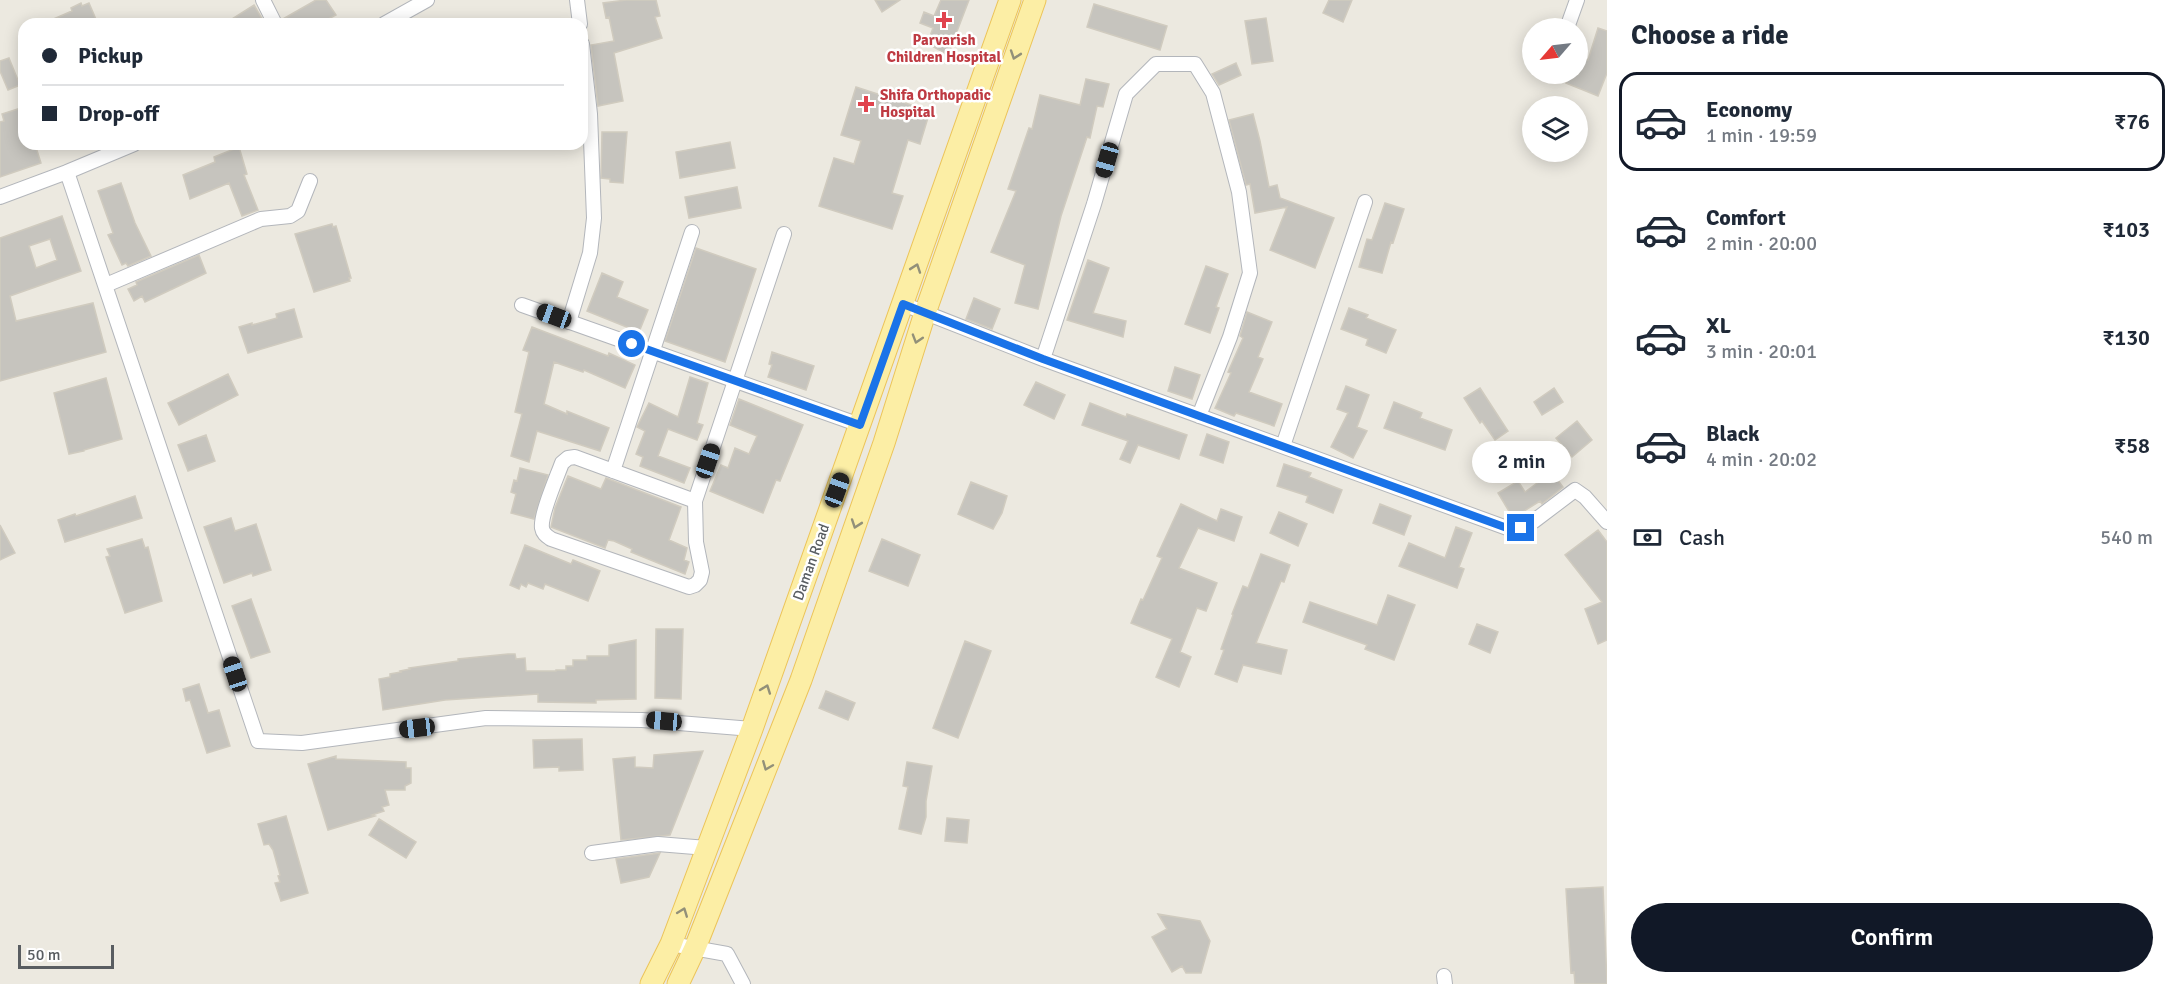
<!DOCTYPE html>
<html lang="en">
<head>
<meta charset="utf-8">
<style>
	body { margin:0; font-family:Signika,sans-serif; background:#f6f6f7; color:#1f2937; height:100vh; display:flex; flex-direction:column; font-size:22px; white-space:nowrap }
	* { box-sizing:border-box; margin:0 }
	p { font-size:20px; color:#747a83 }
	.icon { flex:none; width:33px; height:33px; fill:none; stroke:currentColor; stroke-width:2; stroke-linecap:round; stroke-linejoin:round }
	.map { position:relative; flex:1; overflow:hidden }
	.sheet { display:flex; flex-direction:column; background:#fff; width:570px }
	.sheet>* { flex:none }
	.top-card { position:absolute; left:18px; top:18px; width:570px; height:132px; border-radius:18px; box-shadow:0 3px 15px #0003; display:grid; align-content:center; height:132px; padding:0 24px; background:#fff }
	.needle { width:39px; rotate:242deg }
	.controls { position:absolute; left:1522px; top:18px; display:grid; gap:12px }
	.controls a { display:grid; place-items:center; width:66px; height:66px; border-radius:50%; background:#fff; box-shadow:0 3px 15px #0003; font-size:30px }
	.scale { position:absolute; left:18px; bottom:15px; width:96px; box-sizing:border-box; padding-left:6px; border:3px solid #595d61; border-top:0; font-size:16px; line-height:21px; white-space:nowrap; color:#595d61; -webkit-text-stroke:4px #fff; paint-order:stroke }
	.end { position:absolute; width:27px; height:27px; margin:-14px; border:8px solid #1a73e8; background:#fff; box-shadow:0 0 0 3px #fff }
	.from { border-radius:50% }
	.bubble { position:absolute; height:42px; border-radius:21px; background:#fff; box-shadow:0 3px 15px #0003; font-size:20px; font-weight:600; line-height:42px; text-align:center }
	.car { position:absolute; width:18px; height:36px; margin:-18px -9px; border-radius:8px; box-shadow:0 0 4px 2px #0007; background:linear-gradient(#222 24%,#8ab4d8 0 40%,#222 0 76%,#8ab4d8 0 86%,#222 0) }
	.top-card b { display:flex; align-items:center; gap:21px; height:57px; font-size:22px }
	.top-card b+b { border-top:2px solid #e0e1e3 }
	.top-card i { width:15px; height:15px; background:#1f2937 }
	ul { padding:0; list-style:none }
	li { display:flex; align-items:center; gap:18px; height:99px; margin:0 12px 9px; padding:0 12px; border:3px solid transparent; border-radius:18px }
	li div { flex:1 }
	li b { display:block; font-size:22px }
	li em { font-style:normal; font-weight:600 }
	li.active { border-color:#111827 }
	li>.icon { width:54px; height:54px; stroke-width:1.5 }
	h2 { padding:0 24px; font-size:27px; line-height:72px }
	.pay { display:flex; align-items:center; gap:15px; height:66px; padding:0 24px; font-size:22px }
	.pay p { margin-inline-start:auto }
	.action { display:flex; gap:12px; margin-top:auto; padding:12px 24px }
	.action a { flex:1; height:69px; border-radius:36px; background:#111827; color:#fff; font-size:24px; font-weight:600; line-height:69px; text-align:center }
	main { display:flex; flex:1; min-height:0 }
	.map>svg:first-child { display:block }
	.building { fill:#c6c4be; stroke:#d0cbbf; stroke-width:1.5; fill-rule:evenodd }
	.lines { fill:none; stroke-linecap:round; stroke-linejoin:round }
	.minor-casing { stroke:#b3b6bb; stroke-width:16 }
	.primary-casing { stroke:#ecc459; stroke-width:23 }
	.minor { stroke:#fff; stroke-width:14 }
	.primary { stroke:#fceea5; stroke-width:21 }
	.oneway { stroke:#929079 }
	.route { stroke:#1a73e8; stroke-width:8 }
	.health-dot { fill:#e0444e; stroke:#fff; stroke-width:2 }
	.labels { text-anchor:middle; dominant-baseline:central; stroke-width:5; stroke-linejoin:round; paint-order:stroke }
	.health-label { font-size:15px; font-weight:bold; fill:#be3a42; stroke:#fff }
	.street-label { font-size:15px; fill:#595d61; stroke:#fff }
</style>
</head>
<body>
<main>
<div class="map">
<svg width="1607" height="984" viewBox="0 0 1607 984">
	<rect width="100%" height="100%" fill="#ece9e0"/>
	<!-- building -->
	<path class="building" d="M316,0H326L336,15L319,24H284L283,19Z
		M626,0H656L660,16L655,17L662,38L614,53L623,101L598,106L591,45L614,41L609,17L606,18L603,3Z
		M875,0H900L882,12Z
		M941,0H969L948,55L930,45L931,42L928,41L933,28L920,23L924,12L934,16Z
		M1329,0H1352L1343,22L1323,13Z
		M81,3L82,6L89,3L98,24H42L72,11L71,8Z
		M1094,4L1167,26L1160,50L1087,27Z
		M254,5L265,24H224Z
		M1266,18L1273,61L1252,64L1245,21Z
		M1598,28L1607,31V73L1598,96L1566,83L1570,74H1578V56L1588,60Z
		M9,58L20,85L8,90L0,71V61Z
		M1236,63L1241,75L1219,85L1212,74Z
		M1086,79L1109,84L1103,107L1097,106L1090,138L1087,137L1061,216L1038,309L1015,303L1025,265L991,252L1016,191L1008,189L1029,128L1032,129L1040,95L1080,105Z
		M856,87L930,111L920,144L908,140L892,193L903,196L892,229L819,206L834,158L854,164L861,141L841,135Z
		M21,108L24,117V144H35L41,163L0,177V122L4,121L2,114Z
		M1253,114L1260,141L1269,187L1277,185L1280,198L1334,218L1315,268L1270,250L1287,207L1255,213L1250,184L1246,185L1229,120Z
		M602,132H627L623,183L610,182V179L601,178Z
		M730,142L735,168L680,178L676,152Z
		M239,147L247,174L244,175L258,210L242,216L229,183L190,199L183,175L215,162L214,157Z
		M121,183L135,223L151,256L128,266L126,263L122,265L108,235L113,233L98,191Z
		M737,187L741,208L689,218L685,197Z
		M1385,203L1404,209L1393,243L1391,242L1382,273L1359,267L1367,239L1372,240Z
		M62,216L81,271L10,296L16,321L93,303L106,352L0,381V238ZM50,239L57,260L36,268L29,246Z
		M332,224L333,227L336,226L351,278H349L350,281L314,292L295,234Z
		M696,248L756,269L725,362L665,341Z
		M199,255L206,273L145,302L142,296L134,301L128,289L137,285L136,282Z
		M1088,260L1109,268L1093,313L1126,321L1123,337L1067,320Z
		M1206,266L1228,274L1216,307L1219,308L1210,333L1185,324Z
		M602,273L623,282L617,297L648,310L639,332L587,311Z
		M974,298L1000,309L992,329L966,319Z
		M1349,308L1368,315L1366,318L1396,330L1386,353L1366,345L1368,339L1341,329Z
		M294,309L302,337L248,353L239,327L252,323V325L277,318L276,314Z
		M1247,312L1272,322L1258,357L1263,359L1249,392L1282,404L1274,426L1236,413L1234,416L1215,408L1231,373L1228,372L1243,338L1240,336Z
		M532,327L608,356L609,353L635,365L625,388L584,370L583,372L554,362L544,404L567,414V411L609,428L600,451L537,431L529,462L511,456L522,414L515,412L529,352L523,350Z
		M772,352L814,366L806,390L768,377L772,365L769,364Z
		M1175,367L1200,375L1192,399L1168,391Z
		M228,374L238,395L179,425L168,403Z
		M690,377L708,383L697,423L703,425L697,440L668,429L658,456L690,468L684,483L640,466L643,457L636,454L645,431L637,427L649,403L678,417Z
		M106,378L122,439L84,450V451L69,454L54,393Z
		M1036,382L1065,395L1054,419L1024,405Z
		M1346,386L1369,395L1357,427L1367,431L1353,458L1331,447L1348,413L1337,409Z
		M1480,388L1508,431L1495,440L1482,421L1480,423L1464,398Z
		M1554,388L1563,402L1542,415L1534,402Z
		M739,399L803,425L780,481L776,480L763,513L710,491L721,465L728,468L735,448L749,454L757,436L730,425Z
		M1394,402L1422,413L1420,418L1452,430L1445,450L1384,428Z
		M1090,403L1126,417L1127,414L1187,435L1179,459L1138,445L1130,463L1120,459L1128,441L1082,425Z
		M1577,421L1592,440L1572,457L1556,438Z
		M1207,434L1229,442L1223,463L1200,455Z
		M206,435L215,461L188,471L178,445Z
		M1284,464L1311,473L1309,477L1342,490L1333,513L1306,502L1308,496L1277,486Z
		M520,468L548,475L534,519L511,513L516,494L511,492L514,480L517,481Z
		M1552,472L1563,487L1542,504L1540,501L1513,518L1498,493L1518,481L1525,492Z
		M568,476L601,489L606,478L681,507L669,540L687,548L684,560L689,562L685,574L631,552L632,549L614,541L608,540L605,548L551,527L555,508Z
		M971,482L1007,496L1002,513L993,529L958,514Z
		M135,496L142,518L65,542L58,520L75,514L76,516Z
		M1181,504L1217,521L1221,509L1242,517L1234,541L1198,528L1179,568L1217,583L1206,611L1197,608L1180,652L1191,657L1179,687L1156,677L1172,639L1131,623L1141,599L1143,600L1162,558L1157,556Z
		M1380,504L1411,516L1404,535L1373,523Z
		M1279,512L1307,524L1298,546L1270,533Z
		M231,518L235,531L256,524L271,570L253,576L252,573L224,583L204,527Z
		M0,525L15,553L0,560Z
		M1456,527L1472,533L1459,567L1464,569L1457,588L1399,566L1409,543L1445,558Z
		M1598,530L1607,542V640L1598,644L1585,609L1602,602L1565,555Z
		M142,539L145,548L148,547L162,601L125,613L106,557L110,556L107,549Z
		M882,539L920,555L908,586L869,571Z
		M525,545L571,564L573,560L600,571L588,601L545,584L543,589L528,583L526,587L521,584L519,589L510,585Z
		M1261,554L1290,565L1284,582L1281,581L1256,643L1287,650L1281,674L1243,665L1237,682L1215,674L1224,650L1221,649L1233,615L1232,614L1243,586L1248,588Z
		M1388,595L1415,605L1394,660L1365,649L1367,645L1303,622L1310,602L1377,625Z
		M251,599L270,652L251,658L232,606Z
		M1477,624L1498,632L1490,653L1469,644Z
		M656,629H683L681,699L655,698Z
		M636,640V699L596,700V703L538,702V694L445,700L383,710L379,679L390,677V674L401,672L400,671L410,669L409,668L458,661V659L508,654H515L516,659L525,658L526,671H556V670H566V666H573V660H587V656H609V645Z
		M965,641L991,651L958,738L933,728Z
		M199,684L208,713L219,710L230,746L207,753L190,700L186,701L183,689Z
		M826,691L855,703L848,720L819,708Z
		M582,739L583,770L559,771V767L534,768L533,740Z
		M703,751L670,835L621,840L613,759L635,757V767L653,768L654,755Z
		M336,756V759L406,762V768H411V783L405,786V790H385L389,805L382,807L384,811L372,815L375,816L328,830L308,764Z
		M907,762L932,766L926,801V817L921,834L899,829L908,787L903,786Z
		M286,816L308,893L281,901L275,883L280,882L278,876L280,875L273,850L269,844L264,845L258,824Z
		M947,818L969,820L967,843L945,841Z
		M379,819L416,842L406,858L369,835Z
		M660,853L649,877L621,883L616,859Z
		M1603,887L1607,984H1575L1574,972L1571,973L1566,889Z
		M1158,914L1200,921L1210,941L1201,973H1186L1182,966L1172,972L1152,937L1167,929Z"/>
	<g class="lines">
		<!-- minor casing -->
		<g class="minor-casing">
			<path id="minor" d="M263,0L275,24
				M577,0L580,24
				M384,24L427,0
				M1567,28L1577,0
				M67,172L258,741L302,743L486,718L642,720L752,729
				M0,197L67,172L134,144
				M106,285L261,219L290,216L298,211L310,181
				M903,304L1043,359L1507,528H1521L1534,521L1575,490L1585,497L1607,522
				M522,305L860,425
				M569,322L590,253L594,218L590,114L582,44
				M1043,359L1094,204L1126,94L1156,64H1195L1213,93L1239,192L1250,273L1230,337L1199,416
				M1283,446L1365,202
				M613,471L692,232
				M695,501L575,457L568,458L562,463C557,477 540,515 542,528C543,534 547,536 551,539L689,587L695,585L700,580L702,572L696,542L695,501L784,234
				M592,853L658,844L707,848
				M671,944L727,954L743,984
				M1444,976L1445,984"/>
		</g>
		<!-- primary casing -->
		<g class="primary-casing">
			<path id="primary" d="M651,984L671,944L752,729L1010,0
				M678,984L695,948L801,680L884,443L925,313L1035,0"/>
		</g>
		<!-- minor -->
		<use href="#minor" class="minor"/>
		<!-- primary -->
		<use href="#primary" class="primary"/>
	</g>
	<!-- one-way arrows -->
	<defs><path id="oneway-chevron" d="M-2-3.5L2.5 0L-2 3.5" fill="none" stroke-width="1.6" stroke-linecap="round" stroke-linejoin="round" transform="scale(1.5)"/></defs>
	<g class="oneway">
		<use href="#oneway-chevron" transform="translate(1015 55) rotate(109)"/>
		<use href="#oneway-chevron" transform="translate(916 268) rotate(-71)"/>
		<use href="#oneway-chevron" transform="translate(917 339) rotate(107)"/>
		<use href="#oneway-chevron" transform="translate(856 524) rotate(109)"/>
		<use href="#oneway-chevron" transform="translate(766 689) rotate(-70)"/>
		<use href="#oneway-chevron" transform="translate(767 766) rotate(112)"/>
		<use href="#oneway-chevron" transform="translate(683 912) rotate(-69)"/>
	</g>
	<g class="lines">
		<!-- route -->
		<path class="route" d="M632,344L860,425L903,304L1043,359L1507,528H1521"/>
	</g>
	<!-- markers -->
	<g class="health-dot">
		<path d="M941 11h6v6h6v6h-6v6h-6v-6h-6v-6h6z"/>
		<path d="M863 95h6v6h6v6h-6v6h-6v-6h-6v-6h6z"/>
	</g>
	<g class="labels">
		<!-- health labels -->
		<g class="health-label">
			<text x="944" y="40">Parvarish<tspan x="944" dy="17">Children Hospital</tspan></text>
			<text x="880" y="95" text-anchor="start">Shifa Orthopadic<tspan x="880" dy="17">Hospital</tspan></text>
		</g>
		<!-- street labels -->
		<g class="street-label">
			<text transform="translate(811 562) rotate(-70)">Daman Road</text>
		</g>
	</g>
</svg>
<div class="controls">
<a><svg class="needle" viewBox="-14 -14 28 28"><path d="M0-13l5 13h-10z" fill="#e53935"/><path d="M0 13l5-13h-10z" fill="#747a83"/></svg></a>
<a><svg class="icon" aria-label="layers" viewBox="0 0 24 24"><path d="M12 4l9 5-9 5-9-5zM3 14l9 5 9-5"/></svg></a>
</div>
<div class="scale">50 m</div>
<i class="end from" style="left:632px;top:344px"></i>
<i class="end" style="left:1521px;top:528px"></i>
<div class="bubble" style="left:1472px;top:441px;width:99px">2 min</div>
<i class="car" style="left:1107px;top:160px;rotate:196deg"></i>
<i class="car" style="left:554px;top:316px;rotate:290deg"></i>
<i class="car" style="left:708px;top:461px;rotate:19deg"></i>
<i class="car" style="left:837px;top:490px;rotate:20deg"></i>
<i class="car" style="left:235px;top:674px;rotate:342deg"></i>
<i class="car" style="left:664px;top:721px;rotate:275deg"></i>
<i class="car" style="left:417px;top:728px;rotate:263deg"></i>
<div class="top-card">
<b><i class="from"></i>Pickup</b>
<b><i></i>Drop-off</b>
</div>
</div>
<section class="sheet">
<h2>Choose a ride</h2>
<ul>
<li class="active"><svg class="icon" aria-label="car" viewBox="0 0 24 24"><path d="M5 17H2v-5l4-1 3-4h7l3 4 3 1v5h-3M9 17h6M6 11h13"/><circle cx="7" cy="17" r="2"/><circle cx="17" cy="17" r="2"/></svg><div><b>Economy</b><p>1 min · 19:59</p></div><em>₹76</em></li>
<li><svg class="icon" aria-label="car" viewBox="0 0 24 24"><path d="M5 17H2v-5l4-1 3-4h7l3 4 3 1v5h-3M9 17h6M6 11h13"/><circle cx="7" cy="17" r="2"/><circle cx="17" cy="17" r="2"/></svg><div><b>Comfort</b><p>2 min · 20:00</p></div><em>₹103</em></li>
<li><svg class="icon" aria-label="car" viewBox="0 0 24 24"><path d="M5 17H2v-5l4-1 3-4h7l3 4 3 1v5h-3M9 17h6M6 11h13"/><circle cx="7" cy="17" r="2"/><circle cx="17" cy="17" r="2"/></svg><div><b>XL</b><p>3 min · 20:01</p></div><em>₹130</em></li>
<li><svg class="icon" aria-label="car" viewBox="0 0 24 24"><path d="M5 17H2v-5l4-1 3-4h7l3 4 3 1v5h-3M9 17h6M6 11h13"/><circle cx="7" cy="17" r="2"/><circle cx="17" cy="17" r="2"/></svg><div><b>Black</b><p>4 min · 20:02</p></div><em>₹58</em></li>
</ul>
<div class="pay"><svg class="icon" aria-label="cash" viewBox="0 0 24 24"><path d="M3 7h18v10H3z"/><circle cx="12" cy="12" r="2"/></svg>Cash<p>540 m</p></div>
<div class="action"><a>Confirm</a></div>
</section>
</main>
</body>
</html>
